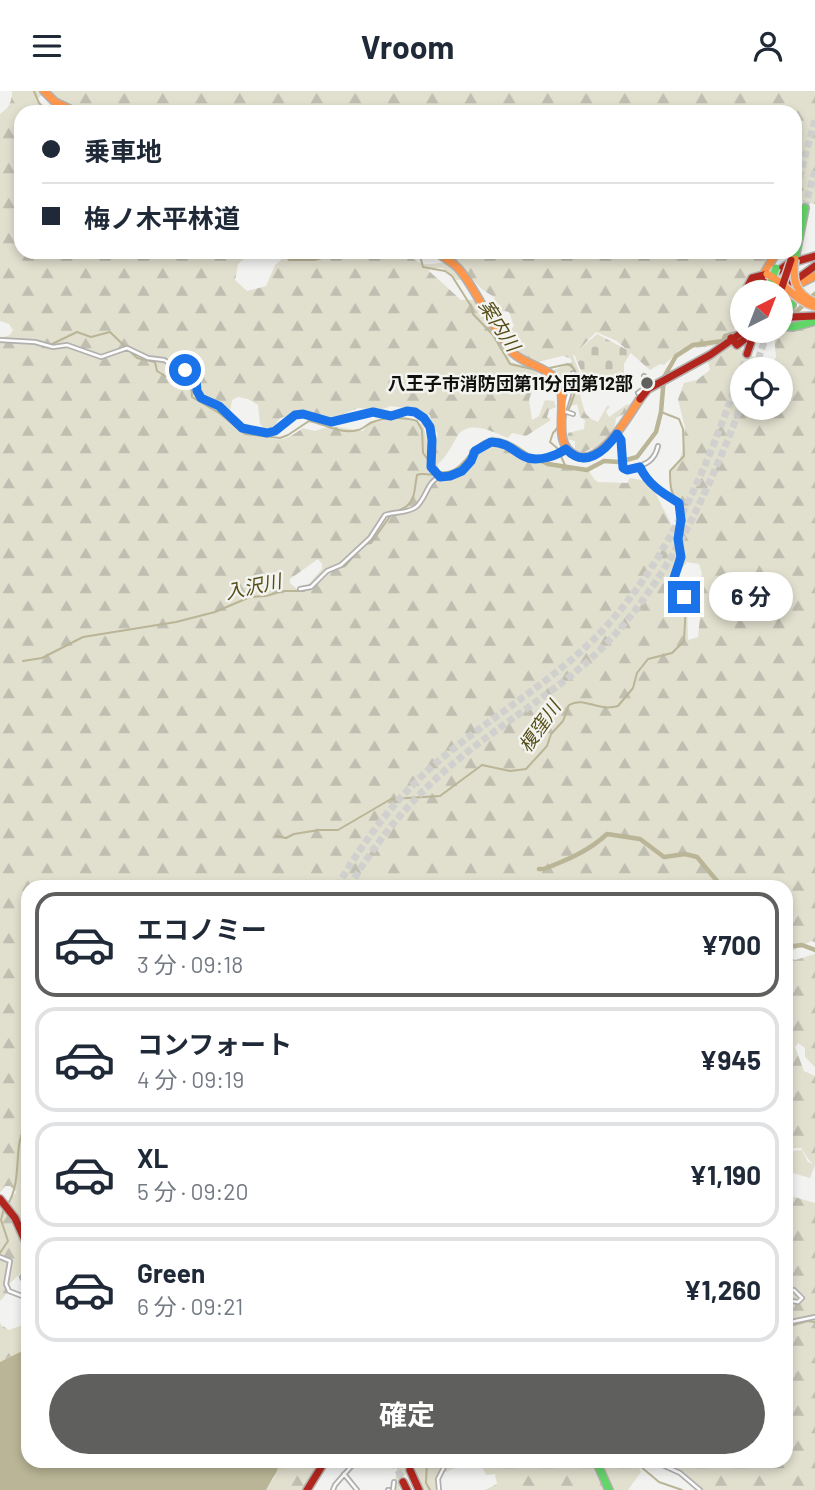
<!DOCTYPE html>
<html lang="ja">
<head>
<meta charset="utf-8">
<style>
	body { margin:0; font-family:Barlow,"Noto Sans JP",sans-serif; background:#f2f2f3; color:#1f2937; height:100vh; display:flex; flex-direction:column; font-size:26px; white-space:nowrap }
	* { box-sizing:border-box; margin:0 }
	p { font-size:23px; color:#747a83 }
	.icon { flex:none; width:38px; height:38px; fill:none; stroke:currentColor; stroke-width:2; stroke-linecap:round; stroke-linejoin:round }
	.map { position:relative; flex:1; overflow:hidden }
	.sheet { position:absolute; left:21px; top:789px; width:772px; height:588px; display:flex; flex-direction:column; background:#fff; border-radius:21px; box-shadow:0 4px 10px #0003 }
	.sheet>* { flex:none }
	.banner { position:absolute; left:14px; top:14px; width:788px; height:154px; border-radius:21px; box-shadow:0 4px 10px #0003; display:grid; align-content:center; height:154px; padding:0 28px; background:#fff }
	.needle { width:46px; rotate:42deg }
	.fabs { position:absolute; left:730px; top:189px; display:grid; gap:14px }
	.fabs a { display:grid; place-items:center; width:63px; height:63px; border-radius:50%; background:#fff; box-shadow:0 4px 10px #0003; font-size:35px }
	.end { position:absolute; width:32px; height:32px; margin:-16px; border:9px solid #1a73e8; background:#fff; box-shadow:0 0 0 4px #fff }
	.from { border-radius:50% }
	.bubble { position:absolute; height:49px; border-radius:24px; background:#fff; box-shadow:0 4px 10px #0003; font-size:23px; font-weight:700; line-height:49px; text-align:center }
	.banner b { display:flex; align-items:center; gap:24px; height:66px; font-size:26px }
	.banner b+b { border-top:2px solid #e0e1e3 }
	.banner i { width:18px; height:18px; background:#1f2937 }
	ul { padding:12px 0 0; list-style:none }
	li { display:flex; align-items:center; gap:21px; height:105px; margin:0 14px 10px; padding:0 14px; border:4px solid #e0e1e3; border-radius:21px }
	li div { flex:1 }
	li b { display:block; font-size:26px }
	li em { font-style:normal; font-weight:700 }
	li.current { border-color:#5f5f5e }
	li>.icon { width:63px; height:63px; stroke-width:1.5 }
	.cta { display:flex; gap:14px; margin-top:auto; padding:14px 28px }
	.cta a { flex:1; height:80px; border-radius:42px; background:#5f5f5e; color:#fff; font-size:28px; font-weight:700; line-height:80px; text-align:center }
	header { display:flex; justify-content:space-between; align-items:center; height:91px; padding:0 28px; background:#fff; font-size:32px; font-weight:700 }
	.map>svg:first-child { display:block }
	.forest { fill:url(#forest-firs); fill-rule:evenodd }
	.cemetery { fill:url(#cemetery-stones) }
	.park { fill:#e1dfce }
	.water { fill:#b9b596 }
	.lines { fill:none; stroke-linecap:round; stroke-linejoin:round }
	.stream { stroke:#b9b596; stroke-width:2 }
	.river { stroke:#b9b596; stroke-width:4.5 }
	.highway-tunnel { stroke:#d0d0ce; stroke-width:7; stroke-dasharray:7 3.5; stroke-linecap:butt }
	.street-casing { stroke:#b1b0af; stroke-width:6 }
	.fast-casing { stroke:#b1b0af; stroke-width:10 }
	.slow-casing { stroke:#b1b0af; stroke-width:10 }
	.jam-casing { stroke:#b1b0af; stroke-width:10 }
	.street { stroke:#fdfdfd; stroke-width:2.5 }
	.fast { stroke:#63d668; stroke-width:7 }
	.slow { stroke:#ff974d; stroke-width:7 }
	.jam { stroke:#b3261e; stroke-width:7 }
	.fast-bridge-casing { stroke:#cfcfce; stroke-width:10; stroke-linecap:butt }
	.slow-bridge-casing { stroke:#cfcfce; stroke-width:10; stroke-linecap:butt }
	.jam-bridge-casing { stroke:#cfcfce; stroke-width:10; stroke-linecap:butt }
	.fast-bridge { stroke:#63d668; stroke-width:7 }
	.slow-bridge { stroke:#ff974d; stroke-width:7 }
	.jam-bridge { stroke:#b3261e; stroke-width:7 }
	.route { stroke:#1a73e8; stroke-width:9 }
	.poi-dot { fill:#5f5f5e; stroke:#f3f3ef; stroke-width:2.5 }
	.labels { text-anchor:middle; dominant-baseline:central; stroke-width:5; stroke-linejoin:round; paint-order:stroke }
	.poi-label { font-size:18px; font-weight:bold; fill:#10100f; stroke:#f3f3ef; text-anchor:end }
	.water-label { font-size:19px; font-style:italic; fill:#554e18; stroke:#f3f3ef }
</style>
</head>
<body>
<header><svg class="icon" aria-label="menu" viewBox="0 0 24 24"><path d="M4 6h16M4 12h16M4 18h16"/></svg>Vroom<svg class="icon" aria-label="person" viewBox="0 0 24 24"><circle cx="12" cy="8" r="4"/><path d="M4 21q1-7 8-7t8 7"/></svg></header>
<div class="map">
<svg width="815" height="1399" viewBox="0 0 815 1399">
	<defs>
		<pattern id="forest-firs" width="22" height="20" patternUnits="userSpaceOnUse" patternTransform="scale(1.75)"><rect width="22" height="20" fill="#e1dfce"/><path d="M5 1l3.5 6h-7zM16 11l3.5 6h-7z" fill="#c0beb0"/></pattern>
		<pattern id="cemetery-stones" width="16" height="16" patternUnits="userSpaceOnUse" patternTransform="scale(1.75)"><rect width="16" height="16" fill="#e1dfce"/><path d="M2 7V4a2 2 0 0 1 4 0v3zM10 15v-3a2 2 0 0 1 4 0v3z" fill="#c0beb0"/></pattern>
	</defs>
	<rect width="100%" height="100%" fill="#f2f2f0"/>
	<!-- forest -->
	<path class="forest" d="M12,0H815V113L795,109L794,21H87L42,4L36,9L46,21H21V161H252L238,173L235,189L247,200L266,195L275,174L287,164L286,161H405C421,176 426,174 446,171L445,161H774L770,172L743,196L734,239L713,255L681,258L664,274L660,273L650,279L617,250L596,241L573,265L582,288L579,300L585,322L591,328L598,331L607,315H610L606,321L609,326L626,314L632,313L628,321L616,327C615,342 608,352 596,361L592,357L583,362L575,358V350L567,348L568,342L584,338L585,329L580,326L577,313L571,315L570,319L567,317L571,303L576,299L578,293L576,288L570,294H563L551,280L571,272L572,270L570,267L562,265L534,272L512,259L505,245L514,235L509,221L504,220L496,225L491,216L495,213L494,206L483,199L471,187L457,189L443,177H430L429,180L461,209H473L495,235L511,271L532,277L538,282L529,309L532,329L539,325L545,309L554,310L556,316L549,319L547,326L551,329L526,345L512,342L508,347C494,341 467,327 457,346C451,356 447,365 438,373L439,380L447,387L463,381L470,374L469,359L491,353L492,345L516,354L544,374C560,372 572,376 587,377L594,388L598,391L627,392L630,387L646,390L655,401L675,441L684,440C686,427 683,416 670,410V380L678,374L682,361L685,337L678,308L684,292L697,289L710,279L708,271L732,253L771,276L776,266L774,242L781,238L815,232V851L811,850L792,860L786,858V796H28V1180L21,1182L7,1195L8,1201L0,1210V1112L7,1111L17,1101L10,1095H5L0,1102V247L10,244L13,239L9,233L0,230V23C9,17 12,11 12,0ZM742,278H780V317H742ZM238,306L248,308L258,314L260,333L265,338L273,337L280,327L293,324L310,323L322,327L339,325L358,317L380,319L391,315L406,317L430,324L432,335L438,343L434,352L428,355L423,334C401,320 393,329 370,330L363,340L330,335L315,340L303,337C285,349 282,352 261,344C243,336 243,336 230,320L232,309ZM318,468L322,473V478L305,497L298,499L290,492V488ZM687,471L699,473L702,483L694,506L701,517L698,546L688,549L687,504L680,494L679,480Z
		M815,863V976L805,966V957L798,952L795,956L804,980L815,985V1075L809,1069L801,1057H793L786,1065V865L795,869Z
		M791,1105L815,1112V1399H702L684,1381L660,1370H786V1106Z
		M0,1231L1,1234L9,1239L28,1232V1257L0,1271Z
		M282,1370H322L305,1399H266L274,1387L279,1372Z
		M398,1370H470L437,1385V1399H422L413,1376L406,1375V1383L398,1390L400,1399H394Z
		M479,1370H636L641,1381L628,1399H485L497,1393L495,1383L486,1384Z"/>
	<!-- cemetery -->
	<path class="cemetery" d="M597,243L631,261L624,273V284L584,287L574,263Z"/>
	<!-- park -->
	<path class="park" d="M802,1059L808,1071L815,1074L810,1087L786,1080V1065L792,1060Z"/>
	<!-- water -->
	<path class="water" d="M28,1257V1370H282L279,1372L277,1380L266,1399H0V1271Z"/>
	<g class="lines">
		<!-- stream -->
		<path class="stream" d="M34,0L39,12L49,21
			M283,161L289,169H315L342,161
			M419,161L423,176L445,180L452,185L471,215L473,223L493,244L510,273L536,279
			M20,249L41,252
			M50,254L77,241L91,246L110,241L137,267L155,271L157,280C168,287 173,291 186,287L191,293L192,306L219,322L245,343L280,347L288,344L309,330C326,333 340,344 358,339C363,338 367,333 373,331C385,326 404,326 417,330L422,339L423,362L438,382C430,386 424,381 417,384C413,405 417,413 395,421
			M545,278L568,273C587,282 571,312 565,327
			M661,321L679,328L683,338L684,365L670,380C670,391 670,403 678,410
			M560,334L553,342L550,351L557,357L565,374
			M680,439L685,430L680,415
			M677,444L678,460L672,488L679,502
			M365,453L371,452L391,424
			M338,477L345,475L356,462
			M317,488L326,480
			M23,570L42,567L83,546L176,531L215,521L250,506L266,505L283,500H304L309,497
			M276,745L286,747L294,743L319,739H338L391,708L440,705L482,674L510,680L526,678L547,655L551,643L563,630L569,614C585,605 597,621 618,615L633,597L637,582L648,568L672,562L684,550L686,512L683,506
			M8,1113C24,1086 11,1052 28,1032
			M0,1162L8,1150L1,1129L4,1117
			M786,1236L808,1230L815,1231
			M427,1370L426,1392L430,1399
			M634,1370L659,1391L682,1399"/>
		<!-- river -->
		<path class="river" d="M785,224L796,221L815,203
			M534,367L548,373L587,379L604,370L619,371L637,366L656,341L661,321L664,286L676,265L693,254L723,250L725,245L736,242L753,243
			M438,382C477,389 469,320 526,363
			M539,778H544C567,769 589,760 607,743L640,748L664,766L685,763L697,766L722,796
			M786,856L802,854L815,859"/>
		<!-- highway-tunnel -->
		<path class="highway-tunnel" d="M794,107L815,29
			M805,117L815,79
			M779,163L780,161
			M755,278L765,248
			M337,796C366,745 402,699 448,662C495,624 547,593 591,551C671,473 711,366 747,263
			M349,796C378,747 415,703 460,667C505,630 556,601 599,560C669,491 707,402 742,313
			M394,1370L403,1391"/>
		<!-- street casing -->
		<g class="street-casing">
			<path id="street" d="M0,249L35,251L53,256L67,254L101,266L127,257L148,267L164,269L194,285L198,304L201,307L220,315L242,337L267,342L275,340L295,324L303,323L331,331L373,322L391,325L407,320L417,322L430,336L432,349L431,376L440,386
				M644,285L652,292
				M638,302L646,296
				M564,320L574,287L573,282
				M564,320L573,323
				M617,343L621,350L622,375L627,379C642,374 654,373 658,355
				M640,376C648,394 664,403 679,412L681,429L678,448L681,466L674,487L683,507
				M300,498L311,496L327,480L341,474L370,447L385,424C395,420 407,423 416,416C426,408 427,391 439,386C448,383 456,386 465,378C475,369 474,356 490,351C513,344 529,386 565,359
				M0,1166L10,1170L6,1193L9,1200L22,1205L28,1201
				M28,1181L22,1186L28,1197
				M786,1199H794L802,1207L798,1211L786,1209
				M786,1232L815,1226
				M654,1370L680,1382L700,1399
				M344,1383L357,1399
				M333,1399L335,1394L356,1370
				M388,1399H389
				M393,1399L394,1391
				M439,1399L438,1388L447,1370"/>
		</g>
		<!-- fast casing -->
		<g class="fast-casing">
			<path id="fast" d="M795,168L805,117
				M750,201L758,188
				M742,215V228
				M780,227L792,214L790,211H784
				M780,235L793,236L815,230
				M596,1370L609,1399"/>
		</g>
		<!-- slow casing -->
		<g class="slow-casing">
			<path id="slow" d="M44,0L55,11L76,21
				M436,161C443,166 452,171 458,177C479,201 491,238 513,262C524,273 544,275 555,287C573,307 547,353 577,365C601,375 628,325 640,308
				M765,181L776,162
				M791,197L815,185
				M780,214L795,201"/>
		</g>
		<!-- jam casing -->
		<g class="jam-casing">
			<path id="jam" d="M308,161H319
				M766,189L788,173L815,165
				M782,199L815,175
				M745,201L752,187L767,183
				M753,201L762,192
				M780,230L792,226L815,225
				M731,247L737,254L745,248L767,240
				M747,263L751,251
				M640,308L648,298L710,264L744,240
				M0,1108L15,1127L28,1156
				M410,1379L419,1399
				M403,1391L407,1399
				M307,1399L325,1370"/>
		</g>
		<!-- street -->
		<use href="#street" class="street"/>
		<!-- fast -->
		<use href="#fast" class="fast"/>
		<!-- slow -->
		<use href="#slow" class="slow"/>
		<!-- jam -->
		<use href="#jam" class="jam"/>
		<!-- fast-bridge casing -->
		<g class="fast-bridge-casing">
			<path id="fast-bridge" d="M768,201L776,177"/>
		</g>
		<!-- slow-bridge casing -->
		<g class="slow-bridge-casing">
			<path id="slow-bridge" d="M795,168C792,188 795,203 815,211
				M767,183C785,192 795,210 815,216"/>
		</g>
		<!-- jam-bridge casing -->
		<g class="jam-bridge-casing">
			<path id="jam-bridge" d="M780,202L791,169
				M751,251L755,240"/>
		</g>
		<!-- fast-bridge -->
		<use href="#fast-bridge" class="fast-bridge"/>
		<!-- slow-bridge -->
		<use href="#slow-bridge" class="slow-bridge"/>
		<!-- jam-bridge -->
		<use href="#jam-bridge" class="jam-bridge"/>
	</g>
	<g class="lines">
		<!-- route -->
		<path class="route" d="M185,279L196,287L197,300L201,307L219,315L242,337L267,342L275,340L295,324L303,323L331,331L373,321L391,325L407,320L415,321L424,327L430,336L432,349L431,376L440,386L450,385L462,380L471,370L475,360L491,351C512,352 514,363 528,367C541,370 556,365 566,358C585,378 605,360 617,343L621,349L623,377L627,379L640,376C648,394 664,403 679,412L681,429L678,448L681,466L674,487L684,506"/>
	</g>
	<!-- markers -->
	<circle class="poi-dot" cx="647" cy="292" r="7"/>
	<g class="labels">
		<!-- poi labels -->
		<g class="poi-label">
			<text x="633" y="292">八王子市消防団第11分団第12部</text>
		</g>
		<!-- water labels -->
		<g class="water-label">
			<text transform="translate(500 234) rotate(57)">案内川</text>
			<text transform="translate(253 495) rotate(-12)">入沢川</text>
			<text transform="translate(539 635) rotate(-55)">榎窪川</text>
		</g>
	</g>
</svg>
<div class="fabs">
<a><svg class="needle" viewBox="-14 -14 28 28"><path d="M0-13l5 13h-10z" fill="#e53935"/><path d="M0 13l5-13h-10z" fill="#747a83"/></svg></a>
<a><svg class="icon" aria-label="locate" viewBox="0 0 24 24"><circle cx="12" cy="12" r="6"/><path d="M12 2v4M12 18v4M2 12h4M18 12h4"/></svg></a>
</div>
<i class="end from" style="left:185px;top:279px"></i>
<i class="end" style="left:684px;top:506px"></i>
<div class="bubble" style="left:709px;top:481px;width:84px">6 分</div>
<div class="banner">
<b><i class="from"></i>乗車地</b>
<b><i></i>梅ノ木平林道</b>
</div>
<section class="sheet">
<ul>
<li class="current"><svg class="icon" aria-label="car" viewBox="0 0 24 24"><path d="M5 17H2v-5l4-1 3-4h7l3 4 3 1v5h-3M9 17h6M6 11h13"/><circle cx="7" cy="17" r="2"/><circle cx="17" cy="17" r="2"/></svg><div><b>エコノミー</b><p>3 分 · 09:18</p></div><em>¥700</em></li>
<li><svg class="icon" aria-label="car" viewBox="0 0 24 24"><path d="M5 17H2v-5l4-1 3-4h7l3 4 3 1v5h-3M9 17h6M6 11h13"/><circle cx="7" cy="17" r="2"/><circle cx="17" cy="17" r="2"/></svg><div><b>コンフォート</b><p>4 分 · 09:19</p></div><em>¥945</em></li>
<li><svg class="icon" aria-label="car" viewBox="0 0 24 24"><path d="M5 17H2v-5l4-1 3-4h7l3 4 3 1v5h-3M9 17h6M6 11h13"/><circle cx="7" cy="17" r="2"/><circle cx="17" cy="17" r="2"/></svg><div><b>XL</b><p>5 分 · 09:20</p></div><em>¥1,190</em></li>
<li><svg class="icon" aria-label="car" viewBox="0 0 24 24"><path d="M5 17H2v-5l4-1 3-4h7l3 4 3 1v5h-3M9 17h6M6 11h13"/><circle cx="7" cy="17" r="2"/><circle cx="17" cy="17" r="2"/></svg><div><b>Green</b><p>6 分 · 09:21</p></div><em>¥1,260</em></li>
</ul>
<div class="cta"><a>確定</a></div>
</section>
</div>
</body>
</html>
